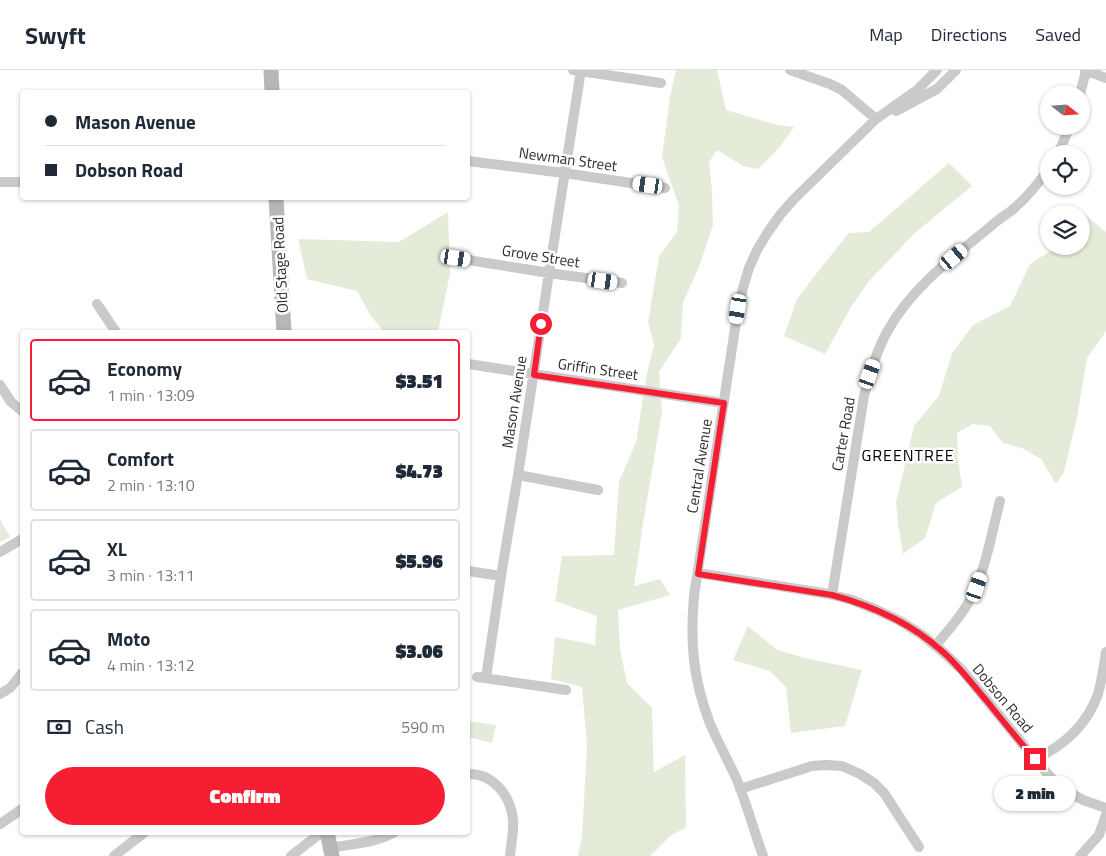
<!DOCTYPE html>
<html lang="en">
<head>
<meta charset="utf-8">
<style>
	body { margin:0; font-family:"Titillium Web",sans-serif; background:#f6f6f7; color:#1f2937; height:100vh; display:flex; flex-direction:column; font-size:19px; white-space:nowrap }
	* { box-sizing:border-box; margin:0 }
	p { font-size:16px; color:#747a83 }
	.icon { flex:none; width:28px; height:28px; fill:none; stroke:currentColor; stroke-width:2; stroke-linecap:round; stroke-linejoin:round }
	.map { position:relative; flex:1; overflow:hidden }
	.panel { position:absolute; left:20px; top:260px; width:450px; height:505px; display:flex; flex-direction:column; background:#fff; border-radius:5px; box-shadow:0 1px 4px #0004 }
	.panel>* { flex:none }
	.hud { position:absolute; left:20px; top:20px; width:450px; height:110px; border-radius:5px; box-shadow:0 1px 4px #0004; display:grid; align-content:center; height:110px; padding:0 25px; background:#fff }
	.needle { width:32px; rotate:107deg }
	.controls { position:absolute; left:1040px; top:15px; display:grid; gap:10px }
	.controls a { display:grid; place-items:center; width:50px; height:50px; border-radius:50%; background:#fff; box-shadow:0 1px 4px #0004; font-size:25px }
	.end { position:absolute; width:22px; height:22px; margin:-11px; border:6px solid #f51e32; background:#fff; box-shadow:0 0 0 2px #fff }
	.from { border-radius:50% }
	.bubble { position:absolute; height:35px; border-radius:18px; background:#fff; box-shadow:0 1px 4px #0004; font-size:16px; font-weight:800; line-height:35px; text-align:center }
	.car { position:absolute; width:15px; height:30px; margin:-15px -8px; border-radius:6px; box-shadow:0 0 4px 1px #0007; background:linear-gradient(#fff 24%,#345 0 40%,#fff 0 76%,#345 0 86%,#fff 0) }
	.hud b { display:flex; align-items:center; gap:18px; height:48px; font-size:19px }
	.hud b+b { border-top:1px solid #e0e1e3 }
	.hud i { width:12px; height:12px; background:#1f2937 }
	ul { padding:9px 0 0; list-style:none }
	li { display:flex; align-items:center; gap:15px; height:82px; margin:0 10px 8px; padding:0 15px; border:2px solid #e0e1e3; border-radius:5px }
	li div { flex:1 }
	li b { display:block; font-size:19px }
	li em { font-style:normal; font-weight:800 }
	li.selected { border-color:#f51e32 }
	li>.icon { width:45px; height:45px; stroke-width:1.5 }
	.pay { display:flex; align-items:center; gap:12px; height:55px; padding:0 25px; font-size:19px }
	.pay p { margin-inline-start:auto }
	.action { display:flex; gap:10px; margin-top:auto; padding:10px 25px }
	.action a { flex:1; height:58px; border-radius:30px; background:#f51e32; color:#fff; font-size:20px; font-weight:800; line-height:58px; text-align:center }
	header { display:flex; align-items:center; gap:30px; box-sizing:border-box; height:70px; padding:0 25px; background:#fff; border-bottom:1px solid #e0e1e3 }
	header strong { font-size:24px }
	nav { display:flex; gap:28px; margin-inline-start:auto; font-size:18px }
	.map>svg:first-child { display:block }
	.green { fill:#e4ecd9 }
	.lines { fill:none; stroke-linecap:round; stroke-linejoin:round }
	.street { stroke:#cacaca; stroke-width:10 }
	.secondary { stroke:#b7b7b7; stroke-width:15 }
	.route { stroke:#f51e32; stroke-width:6 }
	.labels { text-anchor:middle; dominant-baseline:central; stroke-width:5; stroke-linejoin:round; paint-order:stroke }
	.street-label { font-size:15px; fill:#2d2d2d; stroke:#fff }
	.neighbourhood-label { font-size:16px; letter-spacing:1px; fill:#000; stroke:#fff }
</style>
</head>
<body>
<header>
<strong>Swyft</strong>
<nav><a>Map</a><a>Directions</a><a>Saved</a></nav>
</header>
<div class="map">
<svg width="1106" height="786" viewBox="0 0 1106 786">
	<rect width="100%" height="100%" fill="#fff"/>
	<!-- green -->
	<path class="green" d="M676,0H717L726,40L778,55L794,57L779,78L758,99L743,96L717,80L709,92L712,121L713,155L700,194L683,233L681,268L659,302L662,341L643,454L634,516L660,509L670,525L618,540L620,579L627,613L652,638L653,678L654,702L685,685L686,757L670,766L650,786H578L582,767L587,675L582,617L551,609L555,567L595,575L597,546L555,531L562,486L614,485L619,412L636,372L647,303L654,275L648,252L659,186L677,162L679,136L662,87L670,27Z
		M949,93L972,116L915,163L869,211L851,237L825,284L784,266L797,229L823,195L849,163L869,162Z
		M448,142L450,204L438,262H384L371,246L357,221L307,209L298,169L399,172Z
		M1082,142L1106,162V261L1087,288L1077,347L1064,402L1056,414L1041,389L1022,378L1003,373L990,356L973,354L957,363L958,390L962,417L936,433L925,468L903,484L898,453L896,432L914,356L939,326L952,283L973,255L1010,236L1030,194L1058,176H1081V144Z
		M0,449L10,467L0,472Z
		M748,556L777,580L809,589L862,600L845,656L791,663L786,617L770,601L733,590Z
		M468,651L496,655L492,673L468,667Z"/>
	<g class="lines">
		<!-- street -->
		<path class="street" d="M573,0L661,13
			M790,0L830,14L842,20L876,49
			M1085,0L1106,8
			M1080,24L1086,1
			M896,41L937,19L956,0
			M1058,84L1070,56
			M468,91L564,103L665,118
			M0,112H22
			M456,188L549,203L622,213
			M97,234L116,262
			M468,294L724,333
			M0,315L11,332L22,341
			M518,405L598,420
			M0,482L22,469
			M468,501L501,506
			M698,503L829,524L852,530L877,540L900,551L922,565L943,582L962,600L1035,689L1059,717L1083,730L1106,738
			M832,525L864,326C870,304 876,282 887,262C911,218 952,188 990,157C996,151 1004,146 1011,141C1026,129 1038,114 1049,98
			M935,576C946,563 960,548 968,533C986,502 991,465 1000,431
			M477,607L566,620
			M486,608L501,506L518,405L549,203L581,0
			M0,624L10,618L22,603
			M1035,689C1063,676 1087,655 1098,624C1102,610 1104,596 1106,582
			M468,704C493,703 511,726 513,750C514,762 511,774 510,786
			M740,719L812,696L827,695L842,696L860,704L874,713L884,723L919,777
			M0,754L22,739
			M330,778C351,774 376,773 395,762
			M114,786L145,762
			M291,786L322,762
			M763,786C754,761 747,735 737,710C728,690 717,671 709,651C693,608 690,572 694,526L738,239L743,218L749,198L757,180L768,162L780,145L794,129L876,49L917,20L937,0
			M1080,786L1099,765L1106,745"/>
		<!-- secondary -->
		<path class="secondary" d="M271,0L272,22
			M276,128L284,262
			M327,762L332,786"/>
	</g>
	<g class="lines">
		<!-- route -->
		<path class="route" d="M541,254L534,305L724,333L698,504L832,525C873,536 911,553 943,582C959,596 972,614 986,630C1002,650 1018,670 1035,689"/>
	</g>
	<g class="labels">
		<!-- street labels -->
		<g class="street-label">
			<text transform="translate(568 89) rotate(8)">Newman Street</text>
			<text transform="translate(541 186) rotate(9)">Grove Street</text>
			<text transform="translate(280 195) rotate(-93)">Old Stage Road</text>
			<text transform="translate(598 299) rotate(8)">Griffin Street</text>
			<text transform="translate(514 332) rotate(-81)">Mason Avenue</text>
			<text transform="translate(843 364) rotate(-80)">Carter Road</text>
			<text transform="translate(699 396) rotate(-81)">Central Avenue</text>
			<text transform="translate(1003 628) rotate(50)">Dobson Road</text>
		</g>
		<!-- neighbourhood labels -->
		<g class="neighbourhood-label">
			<text x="908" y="385">GREENTREE</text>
		</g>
	</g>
</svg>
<div class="controls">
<a><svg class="needle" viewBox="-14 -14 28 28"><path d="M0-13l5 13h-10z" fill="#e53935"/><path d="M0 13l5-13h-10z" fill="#747a83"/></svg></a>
<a><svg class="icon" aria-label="locate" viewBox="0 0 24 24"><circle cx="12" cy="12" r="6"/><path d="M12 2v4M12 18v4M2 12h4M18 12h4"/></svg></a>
<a><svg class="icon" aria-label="layers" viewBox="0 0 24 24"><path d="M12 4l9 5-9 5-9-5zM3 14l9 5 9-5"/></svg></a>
</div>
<i class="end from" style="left:541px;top:254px"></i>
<i class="end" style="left:1035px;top:689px"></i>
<div class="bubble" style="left:994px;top:706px;width:82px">2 min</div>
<i class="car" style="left:648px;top:115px;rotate:278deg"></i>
<i class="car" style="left:954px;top:187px;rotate:50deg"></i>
<i class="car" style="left:456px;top:188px;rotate:99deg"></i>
<i class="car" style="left:603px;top:211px;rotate:98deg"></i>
<i class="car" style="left:738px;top:239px;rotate:189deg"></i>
<i class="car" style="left:870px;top:304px;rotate:20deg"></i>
<i class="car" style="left:977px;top:517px;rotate:19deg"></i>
<div class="hud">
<b><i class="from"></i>Mason Avenue</b>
<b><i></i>Dobson Road</b>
</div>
<section class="panel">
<ul>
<li class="selected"><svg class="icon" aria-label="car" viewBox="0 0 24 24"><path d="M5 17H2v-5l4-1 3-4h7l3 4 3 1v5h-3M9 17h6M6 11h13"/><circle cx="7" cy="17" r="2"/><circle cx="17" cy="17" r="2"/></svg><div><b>Economy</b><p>1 min · 13:09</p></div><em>$3.51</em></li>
<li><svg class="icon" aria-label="car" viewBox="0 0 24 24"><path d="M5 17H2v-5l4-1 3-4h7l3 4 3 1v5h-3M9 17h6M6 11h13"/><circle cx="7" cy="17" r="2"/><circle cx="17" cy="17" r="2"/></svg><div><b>Comfort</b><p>2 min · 13:10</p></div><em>$4.73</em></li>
<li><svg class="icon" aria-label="car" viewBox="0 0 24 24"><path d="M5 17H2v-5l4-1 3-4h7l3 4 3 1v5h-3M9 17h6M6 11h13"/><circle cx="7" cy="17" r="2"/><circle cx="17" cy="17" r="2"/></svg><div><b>XL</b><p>3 min · 13:11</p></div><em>$5.96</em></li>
<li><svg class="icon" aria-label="car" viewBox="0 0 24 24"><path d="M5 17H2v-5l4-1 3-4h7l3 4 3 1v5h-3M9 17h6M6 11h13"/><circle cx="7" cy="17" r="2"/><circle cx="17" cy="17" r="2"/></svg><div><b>Moto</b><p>4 min · 13:12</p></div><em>$3.06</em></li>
</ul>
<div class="pay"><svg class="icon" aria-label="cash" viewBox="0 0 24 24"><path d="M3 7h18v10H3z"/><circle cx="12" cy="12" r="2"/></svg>Cash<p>590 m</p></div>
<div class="action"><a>Confirm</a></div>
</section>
</div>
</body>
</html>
